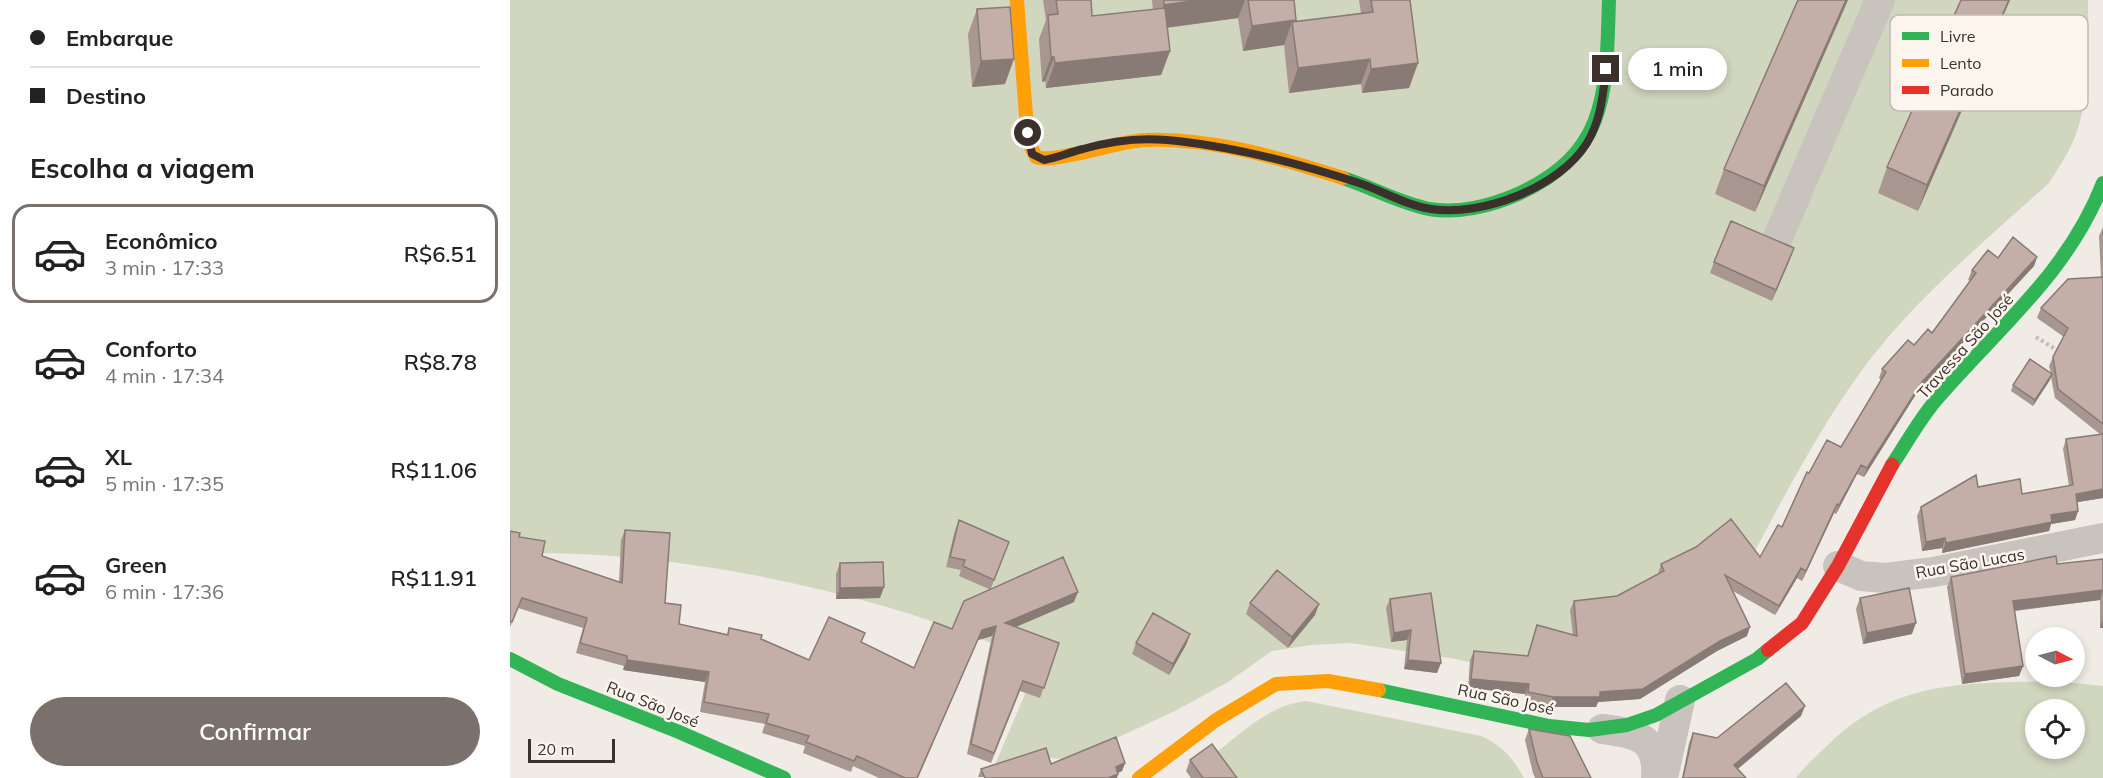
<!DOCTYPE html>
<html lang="pt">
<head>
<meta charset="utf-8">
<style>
	body { margin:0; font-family:Mulish,sans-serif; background:#f6f6f6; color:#222; height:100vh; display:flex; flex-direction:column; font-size:22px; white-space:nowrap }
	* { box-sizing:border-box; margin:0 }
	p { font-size:20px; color:#767676 }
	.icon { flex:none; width:33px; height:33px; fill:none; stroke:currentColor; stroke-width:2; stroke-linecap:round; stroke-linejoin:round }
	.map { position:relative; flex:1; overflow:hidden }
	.panel { display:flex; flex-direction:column; background:#fff; width:510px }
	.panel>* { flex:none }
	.hud { display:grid; align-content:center; height:132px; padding:0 30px; background:#fff }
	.needle { width:39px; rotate:96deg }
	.tools { position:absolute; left:1515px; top:627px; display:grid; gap:12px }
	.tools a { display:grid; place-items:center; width:60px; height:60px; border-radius:50%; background:#fff; box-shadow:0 3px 9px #0003; font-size:30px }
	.scale { position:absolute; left:18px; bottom:15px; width:87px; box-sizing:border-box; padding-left:6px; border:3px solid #3b302b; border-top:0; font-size:16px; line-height:21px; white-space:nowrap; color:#3b302b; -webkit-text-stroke:4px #fbf5ee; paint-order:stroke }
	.end { position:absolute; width:27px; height:27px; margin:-14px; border:8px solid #3b302b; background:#fff; box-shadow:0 0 0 3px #fff }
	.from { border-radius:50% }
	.bubble { position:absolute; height:42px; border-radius:21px; background:#fff; box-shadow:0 3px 9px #0003; font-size:20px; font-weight:600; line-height:42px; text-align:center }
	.hud b { display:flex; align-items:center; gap:21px; height:57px; font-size:22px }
	.hud b+b { border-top:2px solid #e0e0e0 }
	.hud i { width:15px; height:15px; background:#222 }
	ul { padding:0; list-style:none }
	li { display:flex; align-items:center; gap:18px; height:99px; margin:0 12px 9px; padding:0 18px; border:3px solid transparent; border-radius:18px }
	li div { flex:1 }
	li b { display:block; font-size:22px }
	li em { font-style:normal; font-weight:600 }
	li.on { border-color:#7a716c }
	li>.icon { width:54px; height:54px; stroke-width:1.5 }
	h2 { padding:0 30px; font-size:27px; line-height:72px }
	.action { display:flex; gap:12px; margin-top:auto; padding:12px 30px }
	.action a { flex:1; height:69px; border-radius:36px; background:#7a716c; color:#fff; font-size:24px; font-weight:600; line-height:69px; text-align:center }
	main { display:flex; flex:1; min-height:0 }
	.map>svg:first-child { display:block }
	.green { fill:#d1d6bf; fill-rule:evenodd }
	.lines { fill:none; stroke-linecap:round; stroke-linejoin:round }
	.path { stroke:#c2bbb6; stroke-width:4; stroke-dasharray:3 3; stroke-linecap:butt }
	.street { stroke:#c9c3be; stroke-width:30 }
	.fast { stroke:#30b455; stroke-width:14 }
	.slow { stroke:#ff9f0a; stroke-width:14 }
	.jam { stroke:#e5322d; stroke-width:14 }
	.wall { fill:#a89690 }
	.shaded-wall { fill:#887a75 }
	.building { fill:#c3afa7; stroke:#887a75; stroke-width:1.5 }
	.route { stroke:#3b302b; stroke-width:8 }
	.labels { text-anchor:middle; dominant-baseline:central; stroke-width:5; stroke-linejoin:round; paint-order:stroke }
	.street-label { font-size:16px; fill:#3b302b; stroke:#fbf5ee }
	.key { fill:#fbf5ee; stroke:#c1bab4; stroke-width:1.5 }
	.key-label { font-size:16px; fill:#3b302b }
</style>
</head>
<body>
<main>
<section class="panel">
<div class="hud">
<b><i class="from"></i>Embarque</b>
<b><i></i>Destino</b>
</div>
<h2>Escolha a viagem</h2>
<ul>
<li class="on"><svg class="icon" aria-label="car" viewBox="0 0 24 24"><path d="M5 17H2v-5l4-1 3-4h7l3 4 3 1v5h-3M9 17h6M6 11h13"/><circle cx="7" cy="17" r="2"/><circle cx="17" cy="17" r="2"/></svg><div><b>Econômico</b><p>3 min · 17:33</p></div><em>R$6.51</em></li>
<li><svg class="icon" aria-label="car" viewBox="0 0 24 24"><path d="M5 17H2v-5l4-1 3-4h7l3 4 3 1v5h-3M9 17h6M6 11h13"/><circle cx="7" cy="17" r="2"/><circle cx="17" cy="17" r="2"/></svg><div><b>Conforto</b><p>4 min · 17:34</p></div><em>R$8.78</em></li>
<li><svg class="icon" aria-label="car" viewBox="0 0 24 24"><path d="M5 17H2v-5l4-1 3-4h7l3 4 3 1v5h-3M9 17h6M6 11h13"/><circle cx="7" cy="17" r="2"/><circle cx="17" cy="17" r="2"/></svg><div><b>XL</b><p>5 min · 17:35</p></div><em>R$11.06</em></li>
<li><svg class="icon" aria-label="car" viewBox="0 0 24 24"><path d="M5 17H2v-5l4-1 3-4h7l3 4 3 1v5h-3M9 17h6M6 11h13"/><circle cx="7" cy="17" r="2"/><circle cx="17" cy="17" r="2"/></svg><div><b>Green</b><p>6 min · 17:36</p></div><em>R$11.91</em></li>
</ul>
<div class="action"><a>Confirmar</a></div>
</section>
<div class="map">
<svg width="1593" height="778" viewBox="0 0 1593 778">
	<rect width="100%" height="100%" fill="#f0ebe5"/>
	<!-- green -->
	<path class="green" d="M0,0H1578C1578,44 1581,92 1566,134C1560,151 1549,167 1539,183C1475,241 1407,297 1355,366C1290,454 1246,556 1190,650L1032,677L940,658L841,643L801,645L762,651L718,682L665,711L559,760L533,757L484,767L529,661C482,644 435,624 387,610C262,573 131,551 0,553Z
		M1546,681L1593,686V778H1286C1295,766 1307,755 1318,745C1387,678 1456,684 1546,681ZM1526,710H1564V748H1526Z
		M796,701L971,736C993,746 1002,757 1014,778H725L707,752C734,731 760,705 796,701Z"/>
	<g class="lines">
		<!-- path -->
		<path class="path" d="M1526,337L1550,352"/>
		<!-- street -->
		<path class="street" d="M1268,237L1370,0
			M1328,566L1351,576L1375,578L1424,572L1593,538
			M1092,729C1126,733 1149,737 1146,778
			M1153,778L1170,700"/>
		<!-- fast -->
		<path class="fast" d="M833,178C861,187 889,203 919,209C948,214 981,206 1008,194C1100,152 1096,90 1099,0
			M1382,465C1396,444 1409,420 1426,400C1487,329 1558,273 1593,183
			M0,659L48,684L169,732L274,778
			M869,690L1039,726L1079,730L1117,725L1146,715L1247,659L1258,650"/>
		<!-- slow -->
		<path class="slow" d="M507,0L518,141L526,157C542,164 610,141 634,140C700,137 771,158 833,178
			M629,778L706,720L766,684L818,681L869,690"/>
		<!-- jam -->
		<path class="jam" d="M1258,650L1292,623L1328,566L1382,465"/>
	</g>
	<!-- wall -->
	<path class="wall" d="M533,0H581L582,16L643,10L642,0H784L786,22L851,13L849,0H900L908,63L899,88L852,93L851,84L779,93L774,45L733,51L728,18L657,28L660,51L651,75L536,88L535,81L532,82L529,39L536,20Z
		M1288,0H1338L1245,212L1205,194L1214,169Z
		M1500,0L1408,211L1368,193L1377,167Z
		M467,9L495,84L462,87L458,34Z
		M1593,227V498L1567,502L1568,511L1565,520L1541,524L1539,531L1432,553V548L1412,551L1407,516L1411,507L1468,487L1512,494L1559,486L1553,449L1556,439L1591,435L1545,398L1541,377L1523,406L1501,391L1503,385L1541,373L1539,366L1543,357L1554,337L1527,318L1531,308L1591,277L1589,236Z
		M1527,257L1524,266L1408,391L1354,477L1347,474L1326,514L1324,513L1292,581L1287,578L1265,615L1223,591L1237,636L1207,651L1130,699L1088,702L1086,707H1040L1015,701V694L958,688L960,660L964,651L1017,656L1027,625L1063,635L1060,610L1064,601L1107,596L1148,574L1151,564L1250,557L1272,527L1299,473L1331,447L1371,380L1369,378L1372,369L1422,333L1460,281L1458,280L1462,270L1488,258Z
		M1280,259L1262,301L1200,273L1204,262Z
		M449,520L499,542L481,588L564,602L506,627L549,643L530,698L510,691L481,763L457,754L482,636L468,640L408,778H369L343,766L341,772L293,753L295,746L252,733L255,724L190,712L195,682L113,670L114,666L66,653L73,628L8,608L0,627V531L9,537L32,556L109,582L111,540L115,530L155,603L169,624L217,634L219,628L251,639L299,660L355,633L351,643L404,668L442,629L479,589L449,576L451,570L436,567L445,530Z
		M1593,559V628H1590V600L1505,611L1513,666L1509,676L1452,684L1437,587L1441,577Z
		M330,563L370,598L326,599V574Z
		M1350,598L1402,634L1353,644L1346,609Z
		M880,599L927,673L894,669L897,640L881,642L876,608Z
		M740,603L805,615L778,648L736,614Z
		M680,634L676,645L659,675L622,654L626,643Z
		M1291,716L1228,769L1236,778H1172L1179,743L1183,733L1207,738Z
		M1019,729L1081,778H1025L1023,773L1015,740Z
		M680,760L727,778H681L676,771Z
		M615,763L612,771L608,773L607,778L468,777L471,769L541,764Z"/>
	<!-- shaded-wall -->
	<path class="shaded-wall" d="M688,0H735L728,18L645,29L654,5Z
		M1336,0H1338L1245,212L1254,186Z
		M1499,0H1500L1408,211L1417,185Z
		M786,20L783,29L782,22L774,45L733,51L742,26Z
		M660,51L651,75L536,88L545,63Z
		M541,57H544L535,81L532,82Z
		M504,59L495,84L462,87L471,61Z
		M860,59L851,84L779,93L788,68Z
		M908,63L899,88L852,93L861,69Z
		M1284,248L1280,259L1262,301L1266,290Z
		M1527,257L1524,266L1408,391L1354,477L1357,468L1412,382Z
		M1542,374L1540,380L1523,406L1525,400Z
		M1351,465L1347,474L1326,514L1329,505Z
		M1593,489V498L1562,503L1566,494Z
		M1327,504L1324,513L1292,581L1296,571Z
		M1568,511L1565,520L1541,524L1539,531L1432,553L1436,543L1541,515Z
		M1435,538L1432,548L1412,551L1416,542Z
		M1291,568L1287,578L1265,615L1269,606Z
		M374,587L370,598L326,599L330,588Z
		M1593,590L1590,600L1500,611L1503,601Z
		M568,592L564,602L491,633L495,623Z
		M809,604L805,615L778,648L782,637Z
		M1593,619V628H1590Z
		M1406,623L1402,634L1353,644L1357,633Z
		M486,626L482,636L468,640L407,778L472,630Z
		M1240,627L1237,636L1207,651L1130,699L1088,702L1086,707H1040L1043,697L1090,692L1210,641Z
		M901,630L897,640L881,642L884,633Z
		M680,634L676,645L659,675L663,664Z
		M117,660L199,672L195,682L113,670Z
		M898,660L931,663L927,673L894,669Z
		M1513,666L1509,676L1452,684L1455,674Z
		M961,679L1019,684L1015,694L958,688Z
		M1295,706L1291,716L1220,775L1224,765Z
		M615,763L612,771L603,775L606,767Z
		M608,774L607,778H598Z"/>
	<!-- building -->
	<path class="building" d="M546,0H581L582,16L655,8L660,51L545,63L544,57H541L538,15L548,14Z
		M654,0H688L654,5Z
		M738,0H784L786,20L742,26Z
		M861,0H900L908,63L861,69L860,59L788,68L782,22L863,12Z
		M1288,0H1336L1254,186L1214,169Z
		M1451,0H1499L1417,185L1377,167Z
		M500,7L504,59L471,61L467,9Z
		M1221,221L1284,248L1266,290L1204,262Z
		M1503,237L1527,257L1412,382L1357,468L1351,465L1329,505L1327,504L1296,571L1291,568L1269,606L1215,575L1240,627L1210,641L1133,689L1090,692V697H1043L1018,692L1019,684L961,679L964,651L1018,656L1027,625L1067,636L1064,601L1107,596L1154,571L1151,564L1186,547L1221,519L1250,557L1268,525L1272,527L1297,472L1299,473L1317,440L1331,447L1376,372L1372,369L1398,340L1404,345L1418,329L1422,333L1466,273L1462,270L1478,250L1488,258Z
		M1593,277V424L1548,389L1543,357L1558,328L1531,308L1558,279Z
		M1520,359L1542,374L1525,400L1503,385Z
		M1593,434V489L1566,494L1568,511L1541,515L1542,522L1436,543L1435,538L1416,542L1411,507L1466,475L1468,487L1510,479L1512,494L1563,485L1556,439Z
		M449,520L499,542L484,580L453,566L455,560L440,557Z
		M115,530L160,533L155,603L171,605L169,624L218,635L219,628L252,635L251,639L299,660L319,617L355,633L351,642L404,668L424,622L442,629L454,601L553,557L568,592L495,623L549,643L534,688L513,681L484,753L461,744L486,626L472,630L407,778H395L347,756L344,761L296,742L299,736L256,723L259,714L194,702L199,672L117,660V656L70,643L77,618L12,598L2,622L0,621V531L10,533L9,537L35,541L32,556L112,583Z
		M1546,556L1547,564L1593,559V590L1503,601L1513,666L1455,674L1441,577Z
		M373,562L374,587L330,588V563Z
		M767,570L809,604L782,637L740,603Z
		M1399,588L1406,623L1357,633L1350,598Z
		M921,593L931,663L898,660L901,630L884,633L880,599Z
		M643,613L680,634L663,664L626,643Z
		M1276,683L1295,706L1224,765L1236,778H1173L1183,733L1207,738Z
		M1019,729L1060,736L1081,778H1033L1027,762Z
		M606,737L615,763L606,767L608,774L598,778H475L471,769L536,748L541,764Z
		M702,744L727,778H693L680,760Z"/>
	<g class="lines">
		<!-- route -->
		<path class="route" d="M518,133L522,154L534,160C547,158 560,152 573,149C603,140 637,137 668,141C728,148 791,164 849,183C873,191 895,205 921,209C972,217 1050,187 1077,143C1091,120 1093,94 1096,69"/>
	</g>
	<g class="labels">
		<!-- street labels -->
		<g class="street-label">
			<text transform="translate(1455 346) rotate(-48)">Travessa São José</text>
			<text transform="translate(1460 563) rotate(-10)">Rua São Lucas</text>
			<text transform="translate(996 699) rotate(12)">Rua São José</text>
			<text transform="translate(143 704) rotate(22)">Rua São José</text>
		</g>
	</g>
	<!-- legend -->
	<rect x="1380" y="15" width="198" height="96" rx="9" class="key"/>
	<rect x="1392" y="32" width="27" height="8" fill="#30b455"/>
	<rect x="1392" y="59" width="27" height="8" fill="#ff9f0a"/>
	<rect x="1392" y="86" width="27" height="8" fill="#e5322d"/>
	<g class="key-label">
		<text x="1430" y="42">Livre</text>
		<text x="1430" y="69">Lento</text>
		<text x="1430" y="96">Parado</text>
	</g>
</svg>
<div class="tools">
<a><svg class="needle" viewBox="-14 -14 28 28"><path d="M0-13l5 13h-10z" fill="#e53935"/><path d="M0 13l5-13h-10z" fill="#767676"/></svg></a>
<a><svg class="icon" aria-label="locate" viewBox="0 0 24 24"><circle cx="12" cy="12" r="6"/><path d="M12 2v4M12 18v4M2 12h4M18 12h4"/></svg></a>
</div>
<div class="scale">20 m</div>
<i class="end from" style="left:518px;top:133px"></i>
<i class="end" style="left:1096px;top:69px"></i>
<div class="bubble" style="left:1118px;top:48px;width:99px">1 min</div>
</div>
</main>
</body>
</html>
